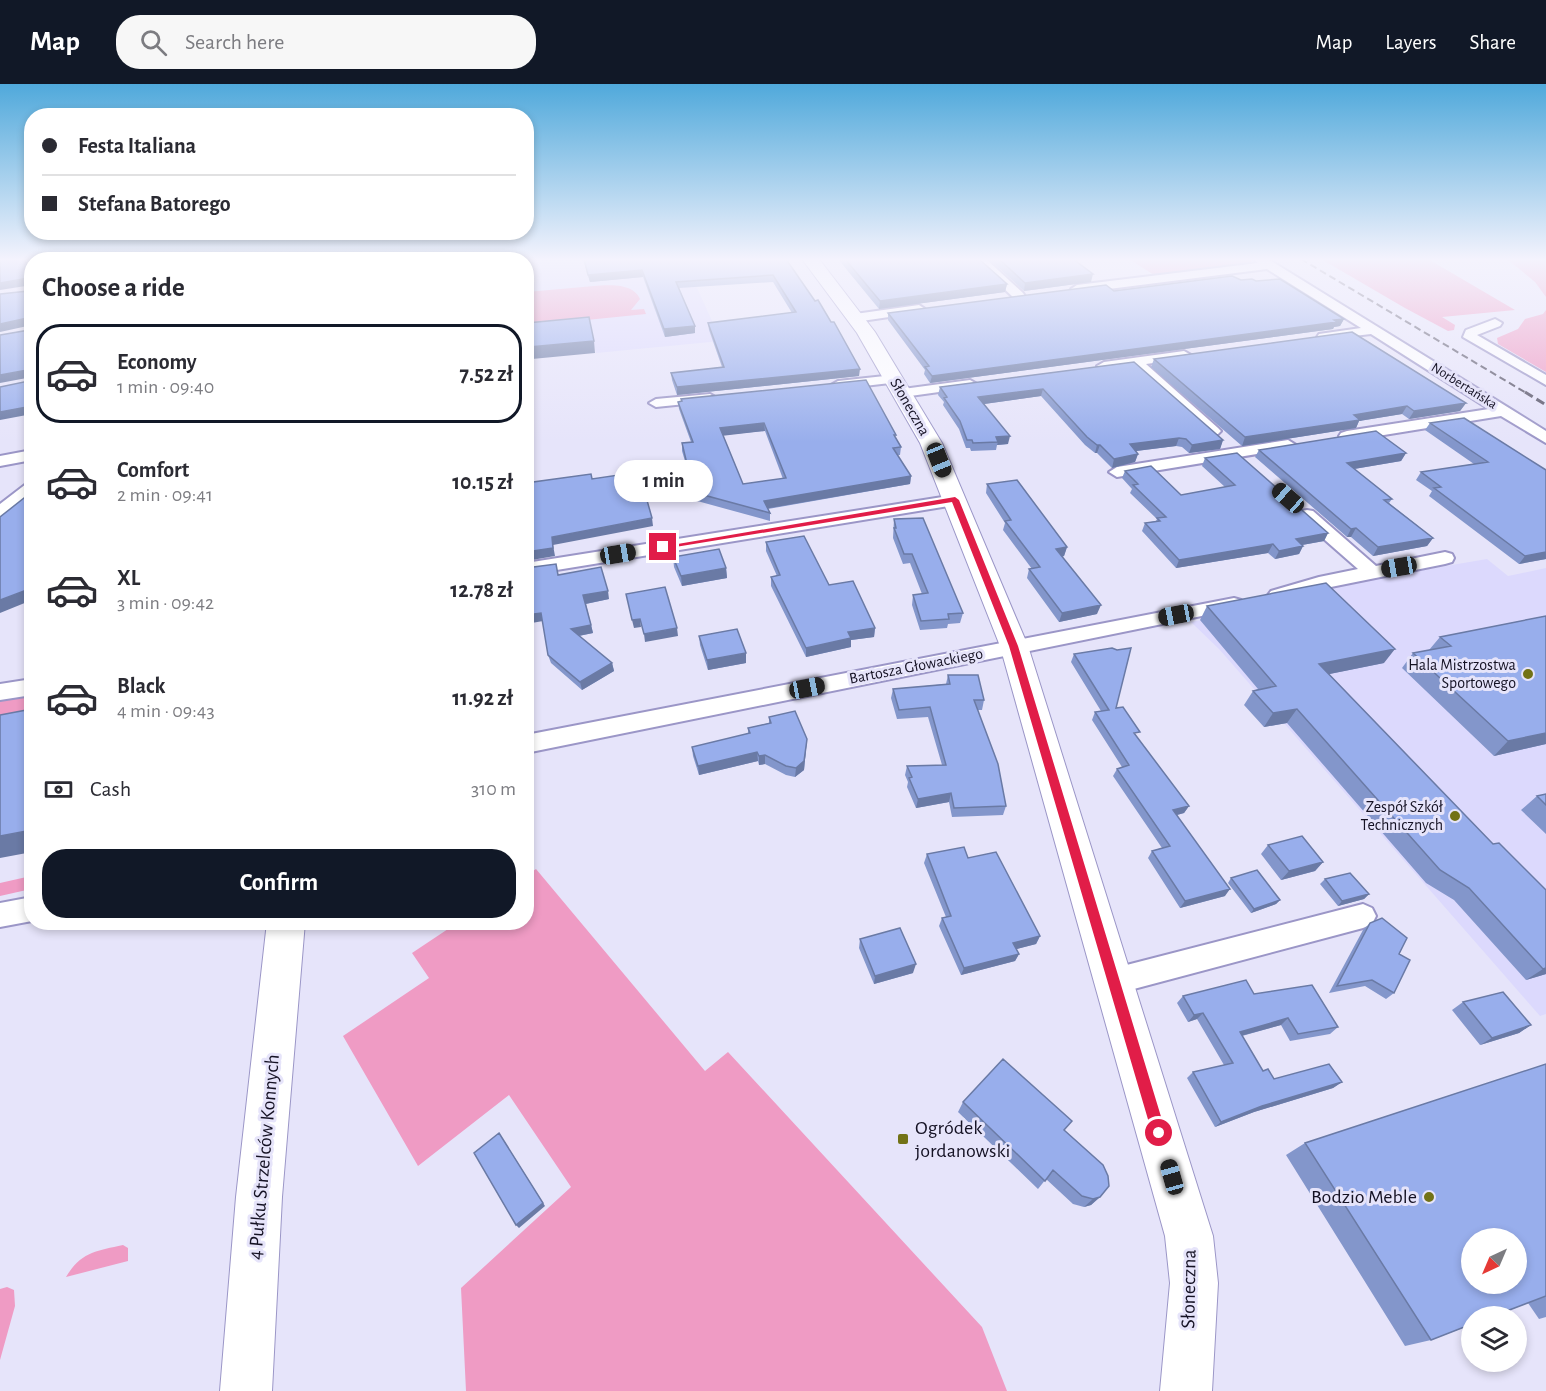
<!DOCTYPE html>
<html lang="en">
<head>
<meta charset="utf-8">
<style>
	body { margin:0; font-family:"Alegreya Sans",sans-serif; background:#f7f7f7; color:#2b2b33; height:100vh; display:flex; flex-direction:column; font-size:22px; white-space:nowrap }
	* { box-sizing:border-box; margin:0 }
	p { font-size:20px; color:#7c7c81 }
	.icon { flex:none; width:33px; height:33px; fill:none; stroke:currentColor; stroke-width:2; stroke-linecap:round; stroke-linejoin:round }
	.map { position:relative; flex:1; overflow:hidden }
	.sheet { position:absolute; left:24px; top:168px; width:510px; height:678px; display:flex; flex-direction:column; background:#fff; border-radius:24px; box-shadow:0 3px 9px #0003 }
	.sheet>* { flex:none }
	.guide { position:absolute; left:24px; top:24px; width:510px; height:132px; border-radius:24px; box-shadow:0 3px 9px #0003; display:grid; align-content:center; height:132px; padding:0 18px; background:#fff }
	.needle { width:39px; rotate:224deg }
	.controls { position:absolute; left:1461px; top:1144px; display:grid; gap:12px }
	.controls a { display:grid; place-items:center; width:66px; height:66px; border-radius:50%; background:#fff; box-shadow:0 3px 9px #0003; font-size:30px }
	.end { position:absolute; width:27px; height:27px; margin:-14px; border:8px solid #e11d48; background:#fff; box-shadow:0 0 0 3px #fff }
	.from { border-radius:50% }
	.bubble { position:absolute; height:42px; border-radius:21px; background:#fff; box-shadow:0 3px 9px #0003; font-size:20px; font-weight:600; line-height:42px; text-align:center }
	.car { position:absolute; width:18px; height:36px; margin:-18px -9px; border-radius:8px; box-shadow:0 0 4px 2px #0007; background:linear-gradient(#222 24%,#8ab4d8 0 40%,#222 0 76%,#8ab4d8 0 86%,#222 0) }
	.guide b { display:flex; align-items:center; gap:21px; height:57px; font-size:22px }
	.guide b+b { border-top:2px solid #e1e1e2 }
	.guide i { width:15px; height:15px; background:#2b2b33 }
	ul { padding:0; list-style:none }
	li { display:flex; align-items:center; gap:18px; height:99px; margin:0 12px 9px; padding:0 6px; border:3px solid transparent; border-radius:24px }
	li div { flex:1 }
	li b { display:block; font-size:22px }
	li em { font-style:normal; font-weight:600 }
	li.on { border-color:#111827 }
	li>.icon { width:54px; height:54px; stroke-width:1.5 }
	h2 { padding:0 18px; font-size:27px; line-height:72px }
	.pay { display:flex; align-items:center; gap:15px; height:66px; padding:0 18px; font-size:22px }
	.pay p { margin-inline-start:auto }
	.cta { display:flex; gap:12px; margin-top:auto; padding:12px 18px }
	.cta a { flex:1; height:69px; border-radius:24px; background:#111827; color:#fff; font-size:24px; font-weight:600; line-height:69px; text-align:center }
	header { display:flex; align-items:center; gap:36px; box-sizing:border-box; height:84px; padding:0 30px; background:#111827; color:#fff }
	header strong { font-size:28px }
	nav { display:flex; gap:33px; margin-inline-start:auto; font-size:21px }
	.search { width:420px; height:54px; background:#f7f7f7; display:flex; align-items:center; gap:15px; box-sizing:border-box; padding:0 21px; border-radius:24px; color:#7c7c81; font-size:22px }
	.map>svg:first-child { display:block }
	.built { fill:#dcd9fd }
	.green { fill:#ef9bc4 }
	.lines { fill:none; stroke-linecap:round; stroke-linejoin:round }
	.street-casing { stroke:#9b96c7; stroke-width:4 }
	.secondary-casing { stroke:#9b96c7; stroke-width:2 }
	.street { fill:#fff; fill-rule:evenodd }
	.secondary { fill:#fff; fill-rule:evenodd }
	.rail-far1 { stroke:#575467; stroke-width:2; stroke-dasharray:7 4; stroke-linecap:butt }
	.rail { stroke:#575467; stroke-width:3; stroke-dasharray:9 4.5; stroke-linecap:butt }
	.wall { fill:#8396cb; fill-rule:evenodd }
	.shaded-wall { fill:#6a7aa5 }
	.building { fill:#98aeec; stroke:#6a7aa5; stroke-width:1.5; fill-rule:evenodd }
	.route { fill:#e11d48 }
	.poi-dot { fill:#727216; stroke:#e6e4fa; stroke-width:2 }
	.labels { text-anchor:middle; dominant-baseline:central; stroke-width:6; stroke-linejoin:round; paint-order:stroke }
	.far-street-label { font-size:14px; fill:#141123; stroke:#e6e4fa }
	.street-label { font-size:16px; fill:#141123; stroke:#e6e4fa }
	.poi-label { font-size:16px; fill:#141123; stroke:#e6e4fa; text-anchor:end }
	.near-poi-label { font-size:20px; fill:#141123; stroke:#e6e4fa; text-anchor:start }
	.near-street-label { font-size:20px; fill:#141123; stroke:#e6e4fa }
</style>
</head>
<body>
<header>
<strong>Map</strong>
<div class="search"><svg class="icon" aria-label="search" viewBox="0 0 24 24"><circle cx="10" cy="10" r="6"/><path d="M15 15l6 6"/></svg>Search here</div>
<nav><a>Map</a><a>Layers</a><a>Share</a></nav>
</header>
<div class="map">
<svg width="1546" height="1307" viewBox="0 0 1546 1307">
	<rect width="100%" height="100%" fill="#e6e4fa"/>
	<!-- built -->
	<path class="built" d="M530,175H684L721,257L596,269L589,245L527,251V199L535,198Z
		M1487,475L1508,492L1546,484V930L1540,932L1219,565L1191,538L1314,514L1329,502Z"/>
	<!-- green -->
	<path class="green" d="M1129,175H1249L1253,178L1154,191Z
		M1321,175H1428L1515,226L1442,233L1455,241L1454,246L1448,247L1405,224Z
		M1507,175H1546V213L1535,198Z
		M594,202C609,201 633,199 640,215L631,226L644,225L646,230L527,242V233L533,234L531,214L527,215V208Z
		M1546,226V288L1498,260L1497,254L1518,245L1525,235L1543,230Z
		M31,609V644L0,649V614Z
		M536,785L705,987L728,968L982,1243L1007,1307H466L461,1204L571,1103L509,1011L418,1082L343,952L429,894L412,869L457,839L526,838L527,791Z
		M31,792V805L0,812V799Z
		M123,1161L128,1164V1177L66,1193C81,1168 96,1167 123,1161Z
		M7,1203L14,1206L15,1222L0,1276V1205Z"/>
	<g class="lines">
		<!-- street casing -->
		<g class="street-casing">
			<path id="street" d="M348,175H360V176H348Z
				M973,175H986L1023,209L1025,212L1023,215H1015Z
				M1254,175H1268L1509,324L1546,347V359L1501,332L1347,357L1341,355L1339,352L1341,349L1347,347L1489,325L1371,250L1319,256L1317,253L1319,250L1361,244L1267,185L1077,209L1071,205L1077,201L1258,179Z
				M919,221L925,225L923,228L855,238L849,234L855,230Z
				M1495,235L1502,239L1500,242L1477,251L1546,291V301L1463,253L1466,246Z
				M1184,267L1191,271L1189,274L1146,280L1218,344L1221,347L1218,350H1208L1132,282L1104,286L1097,282L1104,278Z
				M894,291L899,292L901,295L899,298L838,305L831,301L838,297Z
				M970,296L977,300L975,303L903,313L896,309L903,305Z
				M710,310L717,314L715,317L656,323L649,319L656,315Z
				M1288,356L1296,361L1294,364L1117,393L1109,388L1117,383Z
				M32,366V376L0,382V372Z
				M32,399V412L6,432L0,433V420L26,400Z
				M955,411L961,412L964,416L961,420L526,491V479Z
				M1307,426L1313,427L1376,482L1445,468L1452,470L1454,474L1452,478L1445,480L1321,505L1278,517L1271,515L1268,511L1271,507L1319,493L1358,485L1301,435L1298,431L1301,427Z
				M1234,514L1241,516L1244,520L1241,524L526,669V651Z
				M32,595V611L0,616V600Z
				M32,813V837L0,843V819Z
				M1363,820L1372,824L1376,832L1372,840L1363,844L1115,910L1105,906L1101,897L1105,888L1115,884Z"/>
		</g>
		<!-- secondary casing -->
		<g class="secondary-casing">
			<path id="secondary" d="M38,175H55V176H38Z
				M802,175H819L875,248L942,359L1028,562L1213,1152L1218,1199L1212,1307H1160L1170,1199L1165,1152L1000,562L920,359L857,249Z
				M267,838H305L282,1113L272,1307H220L236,1113Z"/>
		</g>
		<!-- street -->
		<use href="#street" class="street"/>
		<!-- secondary -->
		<use href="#secondary" class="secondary"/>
		<!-- rail-far1 -->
		<path class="rail-far1" d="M1301,175L1528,310"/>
		<!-- rail -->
		<path class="rail" d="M1525,308L1546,321"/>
	</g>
	<!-- wall -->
	<path class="wall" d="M583,175H786L859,292L677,311L672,296L671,289L722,283L709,246L708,239L792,229L773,198L679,204L695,242V249L665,253L643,193L590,198Z
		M838,175H979L1007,200L1005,208L879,225Z
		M989,175H1036L1091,198L1024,207Z
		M1241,196L1256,197L1344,235L1340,242L1334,243L1333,245L930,299L924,290L925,286L888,236V229Z
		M1154,275L1466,319L1460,327L1409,335L1402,330L1359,337L1356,344L1242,362L1151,283Z
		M1134,278L1223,356L1220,365L1189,369L1182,363L1176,362L1136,367L1138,370L1135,378L1112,384L1097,369H1095L1085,361L1041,312L984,320L1008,360L997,361L996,366L971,367L970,364H966L959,345L943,321L944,318L938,311L940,303Z
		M681,315L896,354L901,363L900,371H897L911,392L910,400L768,425L770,429V437L690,415L681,393L680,385L687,384L682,367V359L691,358L679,325L678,318L682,317ZM765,347L783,395L743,400L723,351Z
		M1430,339L1546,386V475L1519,480L1429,412L1432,407L1416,396L1421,388L1474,380L1425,346Z
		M1259,366L1406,369L1401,377L1354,385L1392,415L1389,419L1433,454L1427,462L1373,472L1351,453H1347L1255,373Z
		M1205,374L1328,449L1324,457L1302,461L1303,462L1299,470L1275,475L1268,469L1176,484L1142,447L1145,439L1156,437L1157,435L1130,409L1132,405L1122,394L1125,387L1181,411L1225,403L1202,382Z
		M987,400L1067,463L1064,472L1062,473L1097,530L1059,538L1027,494L1029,485H1032L1003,446L1005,439L986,409Z
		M894,435L963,529L960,539L948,540L947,544L920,546L912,521L913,511L922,510L910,479L903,480L893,454Z
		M766,458L829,501L875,544L874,553L851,556V563L806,573L771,502V493L777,492L766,467Z
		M673,473L726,484L727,494L682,502L674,483Z
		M559,491L609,515L586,520L593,549L579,552L612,579L614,587L582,606L551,579L548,571L543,537Z
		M1207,522L1384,579L1329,590L1493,760L1546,890L1526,896L1454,816L1426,799L1287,639L1264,643L1244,621L1253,607L1258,605L1200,536Z
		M1546,532V660L1494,672L1402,584L1413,569L1429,566L1440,553Z
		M699,552L746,579L708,586L700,561Z
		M1074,570L1189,722L1184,729L1177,731L1225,812L1180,824L1148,774L1152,767L1162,764L1113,692L1117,685L1122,683L1092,636L1095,628L1101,627L1071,578Z
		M948,591L984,616L982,626H978L1006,722L1003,731L952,733L949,718L916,724L907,703L908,698L905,691L907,682L942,681L928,633L897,635L891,614L893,605L946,600Z
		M769,633L807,655L804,686L795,693L786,691L765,680L759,681L758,677L699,691L693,672L692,663L748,650V644L769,639Z
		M1546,710V750L1521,726L1537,712Z
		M1268,761L1323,778L1315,787L1281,796L1261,770Z
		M927,770L968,774L1040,852L1036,860L1016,865L1019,870L1015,877L961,891L939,842L942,834L946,833L924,779Z
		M1231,794L1280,816L1276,820L1251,829L1228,799Z
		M1325,795L1369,810L1364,815L1338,822L1320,800Z
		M1370,839L1399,870L1394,909L1386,915L1365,902L1329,909L1363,846Z
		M860,855L913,889L874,900L859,864Z
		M1254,910L1338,943L1330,950L1290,957L1281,941L1242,952L1263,987L1274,995L1342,998L1333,1004L1254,1028L1215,1043L1187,994L1193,988L1224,981L1197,935L1188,938L1177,919L1183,912Z
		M1463,918L1531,941L1519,949L1480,961L1452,926Z
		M1546,980V1233L1539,1235L1528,1219L1431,1256L1405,1262L1286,1071L1305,1059Z
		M963,1018L1064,1046L1100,1113L1091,1121L1084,1123L1073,1120L1046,1095L1038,1105L958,1028Z"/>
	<!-- shaded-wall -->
	<path class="shaded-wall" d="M642,186L643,193L590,198L588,191Z
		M1093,190L1091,198L1024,207L1025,199Z
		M28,194L32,201L0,206V199Z
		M1007,200L1005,208L879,225L880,217Z
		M27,234L32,241L0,248V240Z
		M1344,235L1340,242L1334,243L1333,245L930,299L932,292Z
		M695,242V249L665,253L664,245Z
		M594,257L595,269L532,275L529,263Z
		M860,285L859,292L677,311V303Z
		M27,286L32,293L0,299V291Z
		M32,303V330L0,336V328Z
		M1043,305L1041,312L977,321L978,313Z
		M1466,319L1460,327L1409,335L1414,327Z
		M1407,322L1402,330L1359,337L1356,344L1242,362L1245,353L1354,331Z
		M764,339L765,347L721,352L720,344Z
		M1010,352L1008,360L997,361L998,358L996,353Z
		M1179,354L1176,362L1128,368L1130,360Z
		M1223,356L1220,365L1189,369L1192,361Z
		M1097,361H1100L1097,369H1095Z
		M1406,369L1401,377L1342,387L1347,379Z
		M1138,370L1135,378L1112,384L1114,375Z
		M911,392L910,400L764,425V417Z
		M652,434L653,442L553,461L555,472L526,477V468L552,453Z
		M1356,444L1351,453H1347L1351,445Z
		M1328,449L1324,457L1291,463L1296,455Z
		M1433,454L1427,462L1373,472L1378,463Z
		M1273,460L1268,469L1176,484L1179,476Z
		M1303,462L1299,470L1275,475L1279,467Z
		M1067,463L1064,472L1053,474L1056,465Z
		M1546,468V475L1519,480L1525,472Z
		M726,484L727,494L682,502L681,492Z
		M32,504V516L0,529V516Z
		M608,507L609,515L585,520L583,511Z
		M1101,521L1097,530L1059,538L1062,529Z
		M541,529L543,537L526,540V531Z
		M640,535L641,543L634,544L632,536Z
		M591,541L593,549L573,553L571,545Z
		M677,544L678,552L645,558L644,550Z
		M875,544L874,553L851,556V563L806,573V564L848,548Z
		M1395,565L1384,579L1310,594L1319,580Z
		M746,569V579L708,586L707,576Z
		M612,579L614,587L582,606L580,598Z
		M1297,625L1287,639L1264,643L1273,629Z
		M1546,649V660L1494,672L1508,657Z
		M807,655L804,686L795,693L796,684Z
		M757,668L758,677L699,691L698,682Z
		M765,671V680L759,681V672Z
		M951,709L949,718L916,724L918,715Z
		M1189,722L1184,729L1169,733L1173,726Z
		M32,746V768L0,774V752Z
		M1323,778L1315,787L1281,796L1289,787Z
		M1230,805L1225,812L1180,824L1185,817Z
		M1369,810L1364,815L1338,822L1342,817Z
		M1280,816L1276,820L1251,829L1254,825Z
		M1040,852L1036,860L1009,867L1013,859Z
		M1019,870L1015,877L961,891L964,884Z
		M916,880L913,889L874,900L875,892Z
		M1546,884V890L1526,896L1543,885Z
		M1203,929L1197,935L1188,938L1194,931Z
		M1288,934L1281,941L1233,954L1240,948Z
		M1531,941L1519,949L1480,961L1492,954Z
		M1342,998L1333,1004L1254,1028L1215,1043L1221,1038L1262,1022Z
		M499,1049L545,1122L519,1144L516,1141Z
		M1100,1113L1091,1121L1084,1123L1093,1115Z"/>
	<!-- building -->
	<path class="building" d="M0,175H23L32,185V303L27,323L0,328V303L29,297L30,288L27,286L0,291V251L29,246L30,236L27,234L0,240V210L28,207L30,196L28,194L0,199Z
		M85,175H167L168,176H85Z
		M228,175H290L228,176Z
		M372,175H473L372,176Z
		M486,175H521V176H486Z
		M584,175H786L815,217L818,216L831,238H834L860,285L677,303L671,289L724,283L708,239L796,228L773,191L676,198L695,242L664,245L642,186L588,191Z
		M845,175H979L1007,200L880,217Z
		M999,175H1073L1093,190L1025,199Z
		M1232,192L1241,196L1252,195L1256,197L1280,195L1344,235L1334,236L1337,238L932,292L925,283L929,282L888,229L1106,201L1114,207Z
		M589,233L594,257L529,263L527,239Z
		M1352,248L1466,319L1414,327L1407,322L1354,331L1360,336L1245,353L1154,275Z
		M1134,278L1223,356L1192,361L1186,355L1179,354L1130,360L1138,370L1114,375L1100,361H1097L1087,353L1043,305L978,313L1010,352L996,353L998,358L973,359L972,356H967L960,337L944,314L947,313L940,303Z
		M866,296L896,351H894L901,363L893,364L911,392L764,417L770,429L689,407L680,385L688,384L682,359L693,358L678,318L682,317L681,315ZM764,339L786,394L743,400L720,344Z
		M1464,334L1546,386V468L1525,472L1434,404L1441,403L1421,388L1488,378L1430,339Z
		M1376,347L1406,369L1347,379L1392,415L1384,416L1433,454L1378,463L1356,444L1351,445L1259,366Z
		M1237,369L1328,449L1296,455L1303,462L1279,467L1273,460L1179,476L1145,439L1160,437L1157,434L1166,433L1133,401L1138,400L1125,387L1151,382L1181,411L1235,401L1205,374Z
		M639,388L652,434L552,453L553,464L526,468V399L591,390L592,395Z
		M1017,396L1067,463L1056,465L1101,521L1062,529L1029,485L1040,483L1005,437L1011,436L987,400Z
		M24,414L32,415V504L0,516V433Z
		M923,434L963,529L948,530L949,535L921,537L913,511L928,509L912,470H904L894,444H896L894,435Z
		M804,452L829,501L853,497L875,544L848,548L851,554L806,564L771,493L780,491L766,458Z
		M719,465L726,484L681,492L673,473Z
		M556,480L558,491L601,483L608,507L583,511L591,541L571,545L612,579L580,598L548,571L541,529L526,531V484Z
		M1326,499L1395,565L1319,580L1493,760L1499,759L1546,806V884L1543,885L1469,804L1440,786L1297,625L1273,629L1253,607L1276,602L1207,522Z
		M665,503L677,544L644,550L640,535L632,536L626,510Z
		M1546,532V649L1508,657L1413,569L1451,562L1440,553Z
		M737,545L746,569L707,576L699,552Z
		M1112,564L1117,566L1131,564L1116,624L1123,623L1140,648L1134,649L1189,722L1173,726L1230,805L1185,817L1152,767L1170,762L1117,685L1129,681L1095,628L1109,626L1074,570Z
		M948,591H978L984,616H974L998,680L1006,722L954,724L951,709L918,715L909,694L912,693L907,682L946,681L930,623L899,626L893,605L950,600Z
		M32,625V746L0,752V631Z
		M795,627L807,655L804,677L796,684L786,682L765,671L759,672L757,668L698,682L692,663L750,649L748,644L771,639L769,633Z
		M1546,710V721L1537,712Z
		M1302,752L1323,778L1289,787L1268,761Z
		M964,763L968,774L996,768L1040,852L1013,859L1019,870L964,884L942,834L951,832L927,770Z
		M1257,786L1280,816L1254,825L1231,794Z
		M1350,789L1369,810L1342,817L1325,795Z
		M1382,834L1407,854L1399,870L1410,876L1394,909L1372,896L1337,902L1370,839Z
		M900,844L916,880L875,892L860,855Z
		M1246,896L1254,910L1312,901L1338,943L1298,950L1288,934L1240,948L1263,987L1268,985L1274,995L1329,980L1342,998L1262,1022L1221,1038L1193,988L1233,979L1203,929L1194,931L1183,912Z
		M1503,908L1531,941L1492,954L1463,918Z
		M1003,975L1072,1037L1064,1046L1103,1081L1108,1092L1109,1102L1100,1113L1093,1115L1082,1112L1053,1086L1045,1097L963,1018Z
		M1546,980V1212L1491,1233H1472V1240L1431,1256L1305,1059ZM1472,1155H1516V1200H1472Z
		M499,1049L543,1119L516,1141L474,1069Z"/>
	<!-- sky -->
	<linearGradient id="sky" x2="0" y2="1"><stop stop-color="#50a9db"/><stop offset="0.49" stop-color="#f4f3fd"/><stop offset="1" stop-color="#f4f3fd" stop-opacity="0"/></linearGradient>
	<rect width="1546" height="358" fill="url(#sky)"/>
	<!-- route -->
	<path class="route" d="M955,413L959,416L1018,562L1166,1049L1164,1054L1159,1056L1154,1054L1152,1049L1009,562L952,418L663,465L660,463Z"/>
	<!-- markers -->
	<g class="poi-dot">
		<circle cx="1528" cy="590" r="6"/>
		<circle cx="1455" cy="732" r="6"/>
		<rect x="897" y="1049" width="12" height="12" rx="3"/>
		<circle cx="1429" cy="1113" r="6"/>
	</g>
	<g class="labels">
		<!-- far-street labels -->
		<g class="far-street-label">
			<text transform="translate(1464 302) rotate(32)">Norbertańska</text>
		</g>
		<!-- street labels -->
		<g class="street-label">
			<text transform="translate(910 323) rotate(60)">Słoneczna</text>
			<text transform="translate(916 582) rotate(-11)">Bartosza Głowackiego</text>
		</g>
		<!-- poi labels -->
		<g class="poi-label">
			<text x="1516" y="581">Hala Mistrzostwa<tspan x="1516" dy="18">Sportowego</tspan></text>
			<text x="1443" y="723">Zespół Szkół<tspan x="1443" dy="18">Technicznych</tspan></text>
		</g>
		<!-- near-poi labels -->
		<g class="near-poi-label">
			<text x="915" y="1044">Ogródek<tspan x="915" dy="23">jordanowski</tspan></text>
			<text x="1417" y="1113" text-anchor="end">Bodzio Meble</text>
		</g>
		<!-- near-street labels -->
		<g class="near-street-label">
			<text transform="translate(264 1073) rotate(-85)">4 Pułku Strzelców Konnych</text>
			<text transform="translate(1189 1205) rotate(-89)">Słoneczna</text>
		</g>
	</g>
</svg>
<div class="controls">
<a><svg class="needle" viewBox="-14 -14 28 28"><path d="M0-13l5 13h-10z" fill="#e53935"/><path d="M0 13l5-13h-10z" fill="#7c7c81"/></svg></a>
<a><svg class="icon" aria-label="layers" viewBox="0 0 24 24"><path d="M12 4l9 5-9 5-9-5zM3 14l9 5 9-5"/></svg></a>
</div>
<i class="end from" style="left:1159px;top:1049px"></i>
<i class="end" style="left:663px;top:463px"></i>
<div class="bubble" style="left:614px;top:376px;width:99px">1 min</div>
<i class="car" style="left:939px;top:376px;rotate:158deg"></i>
<i class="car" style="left:1288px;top:414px;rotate:311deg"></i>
<i class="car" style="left:618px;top:470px;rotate:81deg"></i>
<i class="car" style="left:1399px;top:483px;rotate:260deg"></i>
<i class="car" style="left:1176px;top:531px;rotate:259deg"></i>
<i class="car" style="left:807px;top:604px;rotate:79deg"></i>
<i class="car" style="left:1172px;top:1093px;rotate:344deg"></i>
<div class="guide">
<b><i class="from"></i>Festa Italiana</b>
<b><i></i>Stefana Batorego</b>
</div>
<section class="sheet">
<h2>Choose a ride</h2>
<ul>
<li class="on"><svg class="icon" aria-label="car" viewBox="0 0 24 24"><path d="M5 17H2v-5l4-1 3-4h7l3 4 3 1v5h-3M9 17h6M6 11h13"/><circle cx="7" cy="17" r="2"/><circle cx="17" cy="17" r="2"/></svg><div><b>Economy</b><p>1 min · 09:40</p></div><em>7.52 zł</em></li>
<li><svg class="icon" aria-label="car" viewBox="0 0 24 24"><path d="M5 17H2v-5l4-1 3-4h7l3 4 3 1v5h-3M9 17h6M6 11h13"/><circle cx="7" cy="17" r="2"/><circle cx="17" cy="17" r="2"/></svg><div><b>Comfort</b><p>2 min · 09:41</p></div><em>10.15 zł</em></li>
<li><svg class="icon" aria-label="car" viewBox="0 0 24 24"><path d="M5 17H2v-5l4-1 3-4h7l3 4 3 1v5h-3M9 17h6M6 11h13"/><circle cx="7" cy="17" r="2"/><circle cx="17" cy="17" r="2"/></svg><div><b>XL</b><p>3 min · 09:42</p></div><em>12.78 zł</em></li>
<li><svg class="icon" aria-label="car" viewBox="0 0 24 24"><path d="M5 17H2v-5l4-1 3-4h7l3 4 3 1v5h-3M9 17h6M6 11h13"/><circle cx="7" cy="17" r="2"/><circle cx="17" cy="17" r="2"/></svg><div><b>Black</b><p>4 min · 09:43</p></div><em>11.92 zł</em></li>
</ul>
<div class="pay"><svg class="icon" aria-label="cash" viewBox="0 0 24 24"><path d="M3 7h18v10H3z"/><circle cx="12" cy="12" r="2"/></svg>Cash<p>310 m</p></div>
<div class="cta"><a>Confirm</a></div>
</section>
</div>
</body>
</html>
